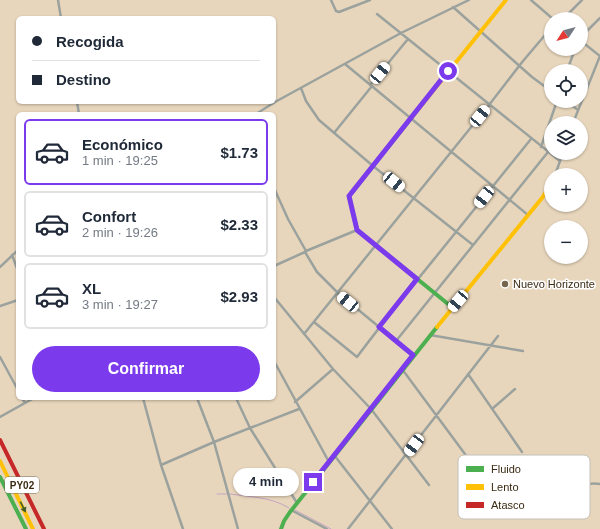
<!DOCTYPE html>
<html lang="es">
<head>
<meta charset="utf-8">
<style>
	body { margin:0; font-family:Helvetica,sans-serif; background:#f6f6f7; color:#1f2937; height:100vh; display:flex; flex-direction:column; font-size:15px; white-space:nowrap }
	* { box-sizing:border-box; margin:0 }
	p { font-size:13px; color:#747a83 }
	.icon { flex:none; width:22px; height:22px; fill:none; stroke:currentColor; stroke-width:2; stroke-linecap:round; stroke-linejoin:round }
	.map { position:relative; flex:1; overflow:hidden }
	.panel { position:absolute; left:16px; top:112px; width:260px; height:288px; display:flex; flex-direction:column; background:#fff; border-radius:6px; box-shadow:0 1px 3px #0004 }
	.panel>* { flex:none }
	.hud { position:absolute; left:16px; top:16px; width:260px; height:88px; border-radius:6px; box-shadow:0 1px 3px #0004; display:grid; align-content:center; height:88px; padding:0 16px; background:#fff }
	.needle { width:26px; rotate:234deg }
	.fabs { position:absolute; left:544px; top:12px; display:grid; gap:8px }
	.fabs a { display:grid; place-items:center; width:44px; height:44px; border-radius:50%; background:#fff; box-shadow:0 1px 3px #0004; font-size:20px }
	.end { position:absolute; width:18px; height:18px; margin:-9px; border:5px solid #7c3aed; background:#fff; box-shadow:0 0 0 2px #fff }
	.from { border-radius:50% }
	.bubble { position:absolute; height:28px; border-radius:14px; background:#fff; box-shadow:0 1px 3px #0004; font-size:13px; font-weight:700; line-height:28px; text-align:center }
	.car { position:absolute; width:12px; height:24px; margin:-12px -6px; border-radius:5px; box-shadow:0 0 3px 1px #0007; background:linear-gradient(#fff 24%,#345 0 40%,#fff 0 76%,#345 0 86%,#fff 0) }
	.hud b { display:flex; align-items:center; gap:14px; height:38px; font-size:15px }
	.hud b+b { border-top:1px solid #e0e1e3 }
	.hud i { width:10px; height:10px; background:#1f2937 }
	ul { padding:7px 0 0; list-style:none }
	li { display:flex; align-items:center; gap:12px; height:66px; margin:0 8px 6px; padding:0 8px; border:2px solid #e0e1e3; border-radius:6px }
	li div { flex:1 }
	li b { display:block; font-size:15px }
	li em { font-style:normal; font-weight:700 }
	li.active { border-color:#7c3aed }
	li>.icon { width:36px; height:36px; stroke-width:1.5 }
	.cta { display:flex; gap:8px; margin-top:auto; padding:8px 16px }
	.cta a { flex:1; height:46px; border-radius:24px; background:#7c3aed; color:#fff; font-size:16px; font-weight:700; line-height:46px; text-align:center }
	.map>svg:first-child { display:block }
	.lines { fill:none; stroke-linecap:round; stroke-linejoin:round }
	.stream { stroke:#c5a5c2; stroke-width:1 }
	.street { stroke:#9ba29e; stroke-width:2.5 }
	.fast { stroke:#4caf50; stroke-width:4 }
	.slow { stroke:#ffc107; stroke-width:4 }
	.jam { stroke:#c62828; stroke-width:4 }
	.oneway { fill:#415f2b }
	.route { stroke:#7c3aed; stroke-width:5 }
	.poi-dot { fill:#77664e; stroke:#fff; stroke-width:1.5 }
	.labels { text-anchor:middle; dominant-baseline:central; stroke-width:3; stroke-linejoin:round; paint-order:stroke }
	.shield { fill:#fff; stroke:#756a59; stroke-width:1 }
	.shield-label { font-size:10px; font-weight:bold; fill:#3a2a12 }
	.poi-label { font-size:11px; fill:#3a2a12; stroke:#fff; text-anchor:start }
	.key { fill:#fff; stroke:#c4bfb8; stroke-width:1 }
	.key-label { font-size:11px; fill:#3a2a12 }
</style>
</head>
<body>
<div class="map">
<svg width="600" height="529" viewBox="0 0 600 529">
	<rect width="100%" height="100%" fill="#e8d6bc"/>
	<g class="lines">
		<!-- stream -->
		<path class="stream" d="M217,494H227
			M230,494C250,497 272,497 289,508
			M295,510L331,529"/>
		<!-- street -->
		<path class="street" d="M58,0L61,18
			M331,0L336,11L339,12L370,0
			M531,0L553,19
			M453,7L532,77L551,91
			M377,14L560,161
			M563,19L582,0
			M581,37L600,18
			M581,41L600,56
			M345,64L528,215
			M567,71L575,49
			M370,85L408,39
			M301,88L306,101L319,120L373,166L473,245
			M566,101L578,110
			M77,102L79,114
			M256,114L275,102L401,33L469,0
			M573,123L600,56
			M334,133L372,86
			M541,147L557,101
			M555,175L563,153
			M274,188L288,219L306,251L305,252L274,266
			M306,251L357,230
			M305,252L317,272L338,293L413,355
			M12,255L18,271
			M0,267L18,250
			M274,297L333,369L295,402
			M0,306L18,300
			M314,322L357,357C389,314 423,273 456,232C481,201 506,170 531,139
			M304,334L489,105L523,61L551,28
			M430,335L523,351
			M396,341L548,152
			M0,357L18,390
			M274,361L329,462
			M333,369L371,409L429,485
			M402,369L479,473L492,485L498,487C516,489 540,493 558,492C572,491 586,481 600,484
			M468,374L522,452
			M22,398L25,403
			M143,398L161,465L183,529
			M197,398L214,442L238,529
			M236,398L250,428L297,503
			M492,409L515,389
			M0,417L34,398
			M334,455L392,529
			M161,465L214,442L299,409
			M291,510L327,529
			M348,529L498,336"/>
		<!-- fast -->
		<path class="fast" d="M412,117L349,196L357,230L453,308
			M0,477L26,529
			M281,529L284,521L290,512L437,327"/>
		<!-- slow -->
		<path class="slow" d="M412,117L506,0
			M437,327L542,198L551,184
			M0,461L33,529"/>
		<!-- jam -->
		<path class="jam" d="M0,440L44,529"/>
	</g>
	<!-- one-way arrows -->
	<defs><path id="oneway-solid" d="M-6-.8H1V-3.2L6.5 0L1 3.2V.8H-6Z"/></defs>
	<use class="oneway" href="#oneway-solid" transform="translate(23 507) rotate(64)"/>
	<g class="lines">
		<!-- route -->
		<path class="route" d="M313,482L413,355L379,327L417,279L357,230L349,196L448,71"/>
	</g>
	<!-- markers -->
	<circle class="poi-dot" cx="505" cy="284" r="4"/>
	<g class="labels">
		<!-- shield labels -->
		<rect class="shield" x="5" y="477" width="34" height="16" rx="3"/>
		<g class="shield-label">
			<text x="22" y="485">PY02</text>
		</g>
		<!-- poi labels -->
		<g class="poi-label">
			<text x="513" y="284">Nuevo Horizonte</text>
		</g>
	</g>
	<!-- legend -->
	<rect x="458" y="455" width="132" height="64" rx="6" class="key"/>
	<rect x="466" y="466" width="18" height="6" fill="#4caf50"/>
	<rect x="466" y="484" width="18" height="6" fill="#ffc107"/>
	<rect x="466" y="502" width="18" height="6" fill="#c62828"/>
	<g class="key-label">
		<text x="491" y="473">Fluido</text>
		<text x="491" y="491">Lento</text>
		<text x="491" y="509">Atasco</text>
	</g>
</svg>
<div class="fabs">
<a><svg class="needle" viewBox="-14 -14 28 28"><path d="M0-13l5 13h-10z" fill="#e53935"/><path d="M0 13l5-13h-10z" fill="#747a83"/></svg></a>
<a><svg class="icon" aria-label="locate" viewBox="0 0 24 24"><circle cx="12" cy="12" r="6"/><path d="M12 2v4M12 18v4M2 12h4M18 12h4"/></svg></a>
<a><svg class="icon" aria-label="layers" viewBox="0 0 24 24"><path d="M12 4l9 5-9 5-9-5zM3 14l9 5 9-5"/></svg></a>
<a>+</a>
<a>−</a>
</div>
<i class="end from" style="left:448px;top:71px"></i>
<i class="end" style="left:313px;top:482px"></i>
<div class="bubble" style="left:233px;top:468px;width:66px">4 min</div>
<i class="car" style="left:380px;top:73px;rotate:39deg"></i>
<i class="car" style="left:480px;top:116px;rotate:39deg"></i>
<i class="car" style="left:394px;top:182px;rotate:129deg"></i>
<i class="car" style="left:484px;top:197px;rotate:218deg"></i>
<i class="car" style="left:458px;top:301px;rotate:220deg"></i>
<i class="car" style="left:348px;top:302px;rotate:309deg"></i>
<i class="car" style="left:414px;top:445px;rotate:217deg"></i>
<div class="hud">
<b><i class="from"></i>Recogida</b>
<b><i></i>Destino</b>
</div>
<section class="panel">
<ul>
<li class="active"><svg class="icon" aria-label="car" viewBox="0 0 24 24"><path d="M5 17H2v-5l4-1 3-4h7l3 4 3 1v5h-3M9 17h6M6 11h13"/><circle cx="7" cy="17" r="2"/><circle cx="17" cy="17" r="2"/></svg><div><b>Económico</b><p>1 min · 19:25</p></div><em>$1.73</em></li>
<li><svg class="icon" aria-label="car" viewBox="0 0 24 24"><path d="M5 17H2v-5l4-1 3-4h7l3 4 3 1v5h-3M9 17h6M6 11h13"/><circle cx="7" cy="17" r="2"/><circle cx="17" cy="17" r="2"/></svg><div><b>Confort</b><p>2 min · 19:26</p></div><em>$2.33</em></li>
<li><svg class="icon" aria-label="car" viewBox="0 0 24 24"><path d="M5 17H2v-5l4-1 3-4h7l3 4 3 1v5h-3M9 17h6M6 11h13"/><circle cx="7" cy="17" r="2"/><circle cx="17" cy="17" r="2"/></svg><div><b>XL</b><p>3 min · 19:27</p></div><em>$2.93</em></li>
</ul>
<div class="cta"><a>Confirmar</a></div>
</section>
</div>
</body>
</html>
